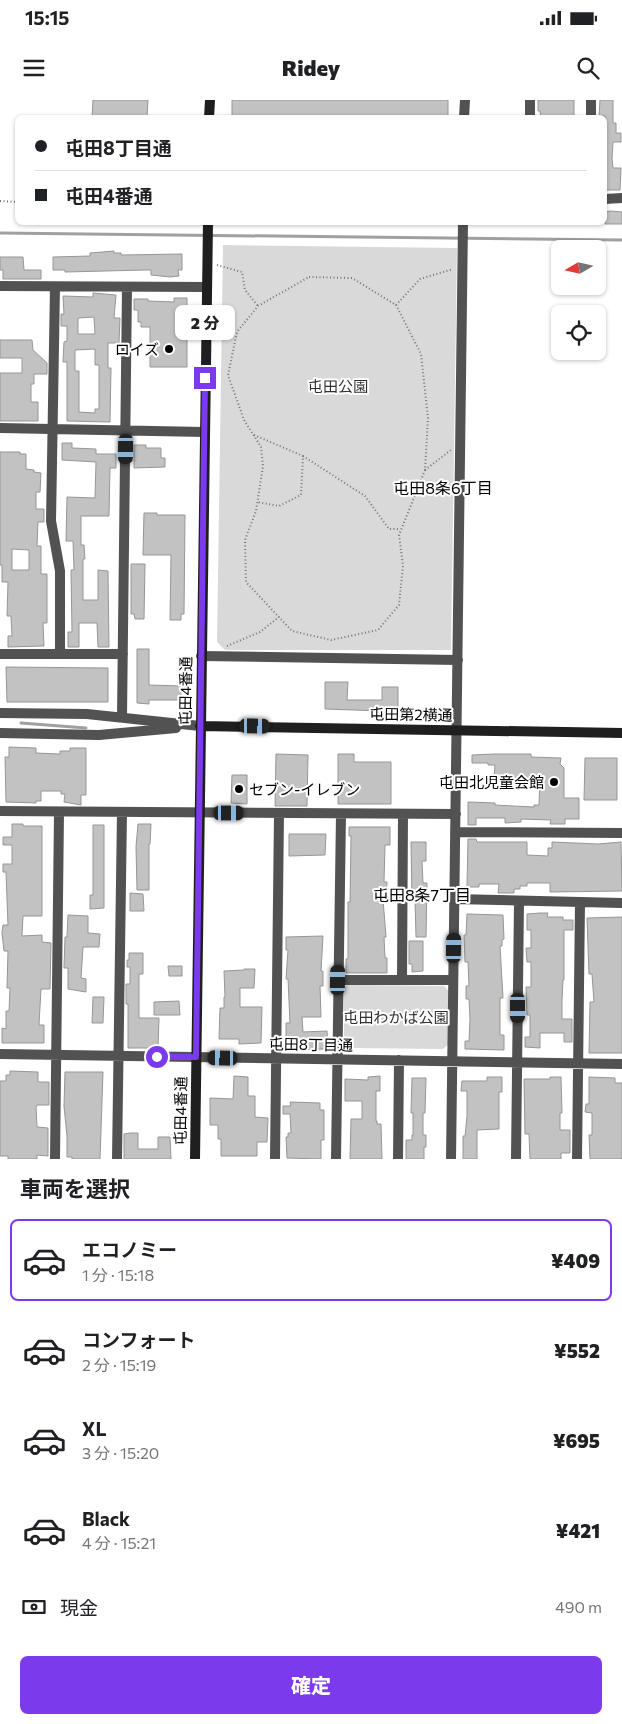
<!DOCTYPE html>
<html lang="ja">
<head>
<meta charset="utf-8">
<style>
	body { margin:0; font-family:Commissioner,"Noto Sans JP",sans-serif; background:#f2f2f2; color:#202124; height:100vh; display:flex; flex-direction:column; font-size:19px; white-space:nowrap }
	* { box-sizing:border-box; margin:0 }
	p { font-size:16px; color:#757577 }
	.icon { flex:none; width:28px; height:28px; fill:none; stroke:currentColor; stroke-width:2; stroke-linecap:round; stroke-linejoin:round }
	.map { position:relative; height:1059px; overflow:hidden }
	.side { display:flex; flex-direction:column; background:#fff; flex:1 }
	.side>* { flex:none }
	.banner { position:absolute; left:15px; top:15px; width:592px; height:110px; border-radius:8px; box-shadow:0 1px 4px #0004; display:grid; align-content:center; height:110px; padding:0 20px; background:#fff }
	.needle { width:32px; rotate:261deg }
	.tools { position:absolute; left:551px; top:140px; display:grid; gap:10px }
	.tools a { display:grid; place-items:center; width:55px; height:55px; border-radius:8px; background:#fff; box-shadow:0 1px 4px #0004; font-size:25px }
	.end { position:absolute; width:22px; height:22px; margin:-11px; border:6px solid #7c3aed; background:#fff; box-shadow:0 0 0 2px #fff }
	.from { border-radius:50% }
	.bubble { position:absolute; height:35px; border-radius:8px; background:#fff; box-shadow:0 1px 4px #0004; font-size:16px; font-weight:800; line-height:35px; text-align:center }
	.car { position:absolute; width:15px; height:30px; margin:-15px -8px; border-radius:6px; box-shadow:0 0 4px 1px #0007; background:linear-gradient(#222 24%,#8ab4d8 0 40%,#222 0 76%,#8ab4d8 0 86%,#222 0) }
	.banner b { display:flex; align-items:center; gap:18px; height:48px; font-size:19px }
	.banner b+b { border-top:1px solid #e0e0e0 }
	.banner i { width:12px; height:12px; background:#202124 }
	ul { padding:0; list-style:none }
	li { display:flex; align-items:center; gap:15px; height:82px; margin:0 10px 8px; padding:0 10px; border:2px solid transparent; border-radius:8px }
	li div { flex:1 }
	li b { display:block; font-size:19px }
	li em { font-style:normal; font-weight:800 }
	li.current { border-color:#7c3aed }
	li>.icon { width:45px; height:45px; stroke-width:1.5 }
	h2 { padding:0 20px; font-size:22px; line-height:60px }
	.pay { display:flex; align-items:center; gap:12px; height:55px; padding:0 20px; font-size:19px }
	.pay p { margin-inline-start:auto }
	.cta { display:flex; gap:10px; margin-top:auto; padding:10px 20px }
	.cta a { flex:1; height:58px; border-radius:8px; background:#7c3aed; color:#fff; font-size:20px; font-weight:800; line-height:58px; text-align:center }
	.status { display:flex; justify-content:space-between; align-items:center; height:35px; padding:0 25px; background:#fff; direction:ltr }
	.status svg { height:14px; fill:currentColor }
	header { display:flex; justify-content:space-between; align-items:center; height:65px; padding:0 20px; background:#fff; font-size:22px; font-weight:800 }
	.map>svg:first-child { display:block }
	.park { fill:#d9d9d9 }
	.lines { fill:none; stroke-linecap:round; stroke-linejoin:round }
	.stream { stroke:#a0a0a0; stroke-width:3 }
	.building { fill:#c2c2c2; stroke:#969696; fill-rule:evenodd }
	.path { stroke:#747474; stroke-width:2; stroke-dasharray:1 2.5; stroke-linecap:butt }
	.street { stroke:#525252; stroke-width:10 }
	.secondary { stroke:#1f1f1f; stroke-width:10 }
	.route { stroke:#7c3aed; stroke-width:6 }
	.poi-dot { fill:#000; stroke:#fff; stroke-width:2 }
	.labels { text-anchor:middle; dominant-baseline:central; stroke-width:4; stroke-linejoin:round; paint-order:stroke }
	.poi-label { font-size:15px; fill:#000; stroke:#fff; text-anchor:end }
	.park-label { font-size:15px; fill:#303030; stroke:#fff }
	.street-label { font-size:15px; fill:#000; stroke:#fff }
	.neighbourhood-label { font-size:16px; fill:#000; stroke:#fff }
</style>
</head>
<body>
<div class="status"><b>15:15</b><svg viewBox="0 0 49 12"><path d="M0 12V9h3v3zM5 12V6h3v6zM10 12V3h3v9zM15 12V0h3v12zM26 1h20v11H26zM47 4h2v5h-2z"/></svg></div>
<header><svg class="icon" aria-label="menu" viewBox="0 0 24 24"><path d="M4 6h16M4 12h16M4 18h16"/></svg>Ridey<svg class="icon" aria-label="search" viewBox="0 0 24 24"><circle cx="10" cy="10" r="6"/><path d="M15 15l6 6"/></svg></header>
<div class="map">
<svg width="622" height="1059" viewBox="0 0 622 1059">
	<rect width="100%" height="100%" fill="#fff"/>
	<!-- park -->
	<path class="park" d="M223,145L457,148L451,550H225L217,542Z
		M348,885L444,886L449,891L448,945L443,949L348,948L344,944V888Z"/>
	<g class="lines">
		<!-- stream -->
		<path class="stream" d="M0,133L622,140
			M21,623L86,628"/>
	</g>
	<!-- building -->
	<path class="building" d="M93,0H148L147,18H92Z
		M232,0H448V18H232Z
		M538,0H574V18H541L540,11H538Z
		M600,0H613V23H616V33H621V42H613L612,58L613,68H621L620,90H605V16H599Z
		M610,111L622,112V124H605V112Z
		M114,151V153H121V155L182,154V170H178L179,176L170,177L151,175V170H145L65,172V170H53V157L90,156V153Z
		M0,157H23L24,170H41V179H3V170H0Z
		M93,193L116,195L114,218H120L119,243H108V268H111L110,322L67,321V262H63L64,242L67,241V226H61V214H64L63,196L93,197ZM94,217L95,234H78V218ZM95,249V265H99V309H95V313L79,312V271H75V250Z
		M174,198H187V210H179V230H187V267H150V227H141V222H138V210H134V199H148V201L174,202Z
		M0,240H32L33,250L47,263V274H34V284H31V302H38V321H0V273H22V258H0Z
		M62,343H72V348L96,349V354H116V368H110L109,416H81V445H84L85,459H83V500H98V470L108,471L109,547H98L97,523H79V547H68V532H72L71,470H74L73,441H66L67,397L95,398L96,362L62,360Z
		M134,345H146V348H161V358H165V367L134,368Z
		M0,352H20V354H26V369L34,370V372L41,373L40,392H36V409H44V422H38L37,446H41V474H47V523H43L44,546L8,547V536H12L11,516H7L8,482H2V465H0ZM12,449L29,450V470H12Z
		M144,413H157V415H185L184,514H181V520H170L171,455H143Z
		M131,464H145L144,519H135L134,514H131Z
		M137,549H149V585L181,586V600H149V604L137,603Z
		M6,567L108,568V602H7Z
		M325,582H348L347,600H382V587H398V615L382,614V611L325,609Z
		M9,647L36,648V653L60,654V651H70V648H86V695H81V705L64,702L65,694H61V691H41V701H36V703L6,702L5,657H9Z
		M276,654L308,655L307,706H275Z
		M338,654H354V662H391V704H338Z
		M495,654H531V657L561,658L560,664L564,668V698H579V719H565V724H550L551,720L521,719V722L505,723V718H476V725H468V702L495,703V705L513,706L534,707V705H539L540,678H494L495,665H488V663H472V655Z
		M585,658H617V700H584Z
		M232,675H247V704L231,703Z
		M12,724H23V726H42V816H23L22,836L42,835V842L51,843L50,889H41L39,925H44V943H2V928L6,929V911H9L10,888H7L8,851H4L2,833L3,825H8L6,772H3V764H12V745H3V737H12Z
		M138,724H151L150,744H149V790H137L136,747Z
		M93,725H104V808L90,809V795H93Z
		M349,727H390V745H385L384,782H387L386,799H383L386,837H384L385,858H387V873H346V859H348V802H350L351,736H349Z
		M289,734H326L325,755L289,756Z
		M468,739H476L477,742H527V755L548,756V748H552V742L598,744L621,742L622,791L550,792V783H527V786H520V789H514V793H498L499,784H479V787H467Z
		M411,742H426V761H422L423,783H427L426,837H416L415,799H412Z
		M130,793L143,794L144,811H130Z
		M540,813H548L547,817H563V820H573V830H564V880H563L562,900V919H572V942H564V933H540V948L525,947V937H530V915H527L526,887H531V862H527L526,848H531V830H527V814Z
		M467,814L503,815L504,839L502,840V846H500L503,898H500V935H504V950L465,949V941H469L470,919L469,899H466V886H469L468,862H465L464,835H466Z
		M68,815L88,816V833L100,834L99,847H83L81,878L86,879V892L68,889V868H64L65,837H67Z
		M622,817V953H589L590,902H594L592,874H589L587,818Z
		M323,836L321,871H323V886H320L321,917H302L303,932L327,931L328,949L286,950V923H290L288,879H286L288,850H286V837Z
		M409,841H423V871L412,872V864H409Z
		M129,853H143V874H139V918H159L158,948H128V904H126V884H130V867H127V860H129Z
		M168,866H182V876H169Z
		M244,869H255L254,888H240V907H262L261,943L239,944V939H219L220,908H224V897H225L224,871L244,870Z
		M93,897H104L103,923H92Z
		M179,901L180,915H154V902Z
		M10,971L38,972V982H49V1005H37L36,1007L37,1027L48,1028V1056L37,1055V1059H8V1056H0V981H6V975H10Z
		M65,972H103L100,1059H72V1057H67V1036L64,1006Z
		M234,976L248,977V996H255V1017L268,1018L267,1042H257V1056H221V1039H218V1025H210V998L233,999Z
		M380,976V991H376V1021H377V1024H381L382,1059H350L351,1019H362V1001H345V979L368,980V977Z
		M487,977H502V992H499V1029L477,1030V1059H463V1036H465L467,1016V991H461L462,981H487Z
		M550,977H561L562,1013H560V1030H570V1053H561V1059H530L529,1034H525L524,979H550Z
		M589,977L615,978V983H622V1059H590L589,1035H592V1013L585,1012L586,1004H589Z
		M412,978H426L425,1013H423V1035H426V1047H424V1059H406V1040H412V1035H413V1013H411Z
		M290,1002L320,1003V1010H324V1040H321V1059L287,1058L286,1037H288V1033H291L290,1014H283V1006H291Z
		M130,1033H138V1049H158V1037H170L171,1059H124V1034Z"/>
	<g class="lines">
		<!-- path -->
		<path class="path" d="M0,101L18,102
			M217,165L242,172L245,190L258,206
			M309,177L352,178L396,205L421,254L428,318L425,370L399,435L403,466L399,505L378,530L331,540L292,531L246,482L245,440L256,411L263,366L261,347L244,320L228,275L237,232L258,206Z
			M396,205L420,179L453,169
			M254,335L303,356L301,395L279,406L257,402
			M303,356L365,396L389,429H400
			M425,370L451,350
			M227,546L260,532L279,517"/>
		<!-- street -->
		<path class="street" d="M464,18L465,0
			M530,18V0
			M591,18V0
			M605,99L622,98
			M0,186L207,187
			M55,187L51,421L60,471V554
			M0,328L204,332
			M0,554H123
			M201,556L458,560
			M0,613L87,614L200,626
			M122,617L127,187
			M0,633L99,635L176,628
			M0,711L456,714
			M455,732L622,733
			M454,799L622,803
			M338,880H453
			M402,880L403,714
			M0,954L622,964
			M55,1059L59,712
			M117,1059L122,712
			M275,1059L279,713
			M336,1059L341,714
			M398,1059L399,960
			M451,1059L463,122
			M516,1059L519,801
			M577,1059L580,802"/>
		<!-- secondary -->
		<path class="secondary" d="M209,18L210,0
			M200,626L622,633
			M195,1059L208,122"/>
	</g>
	<g class="lines">
		<!-- route -->
		<path class="route" d="M157,957H196L205,278"/>
	</g>
	<!-- markers -->
	<g class="poi-dot">
		<circle cx="169" cy="249" r="5"/>
		<circle cx="554" cy="682" r="5"/>
		<circle cx="239" cy="689" r="5"/>
	</g>
	<g class="labels">
		<!-- poi labels -->
		<g class="poi-label">
			<text x="159" y="249">ロイズ</text>
			<text x="544" y="682">屯田北児童会館</text>
			<text x="249" y="689" text-anchor="start">セブン-イレブン</text>
		</g>
		<!-- park labels -->
		<g class="park-label">
			<text x="338" y="286">屯田公園</text>
			<text x="396" y="917">屯田わかば公園</text>
		</g>
		<!-- street labels -->
		<g class="street-label">
			<text transform="translate(185 591) rotate(-89)">屯田4番通</text>
			<text transform="translate(411 614) rotate(1)">屯田第2横通</text>
			<text transform="translate(311 944) rotate(1)">屯田8丁目通</text>
			<text transform="translate(180 1011) rotate(-89)">屯田4番通</text>
		</g>
		<!-- neighbourhood labels -->
		<g class="neighbourhood-label">
			<text x="443" y="387">屯田8条6丁目</text>
			<text x="422" y="794">屯田8条7丁目</text>
		</g>
	</g>
</svg>
<div class="tools">
<a><svg class="needle" viewBox="-14 -14 28 28"><path d="M0-13l5 13h-10z" fill="#e53935"/><path d="M0 13l5-13h-10z" fill="#757577"/></svg></a>
<a><svg class="icon" aria-label="locate" viewBox="0 0 24 24"><circle cx="12" cy="12" r="6"/><path d="M12 2v4M12 18v4M2 12h4M18 12h4"/></svg></a>
</div>
<i class="end from" style="left:157px;top:957px"></i>
<i class="end" style="left:205px;top:278px"></i>
<div class="bubble" style="left:175px;top:205px;width:60px">2 分</div>
<i class="car" style="left:126px;top:349px;rotate:181deg"></i>
<i class="car" style="left:255px;top:626px;rotate:91deg"></i>
<i class="car" style="left:229px;top:713px;rotate:90deg"></i>
<i class="car" style="left:454px;top:848px;rotate:1deg"></i>
<i class="car" style="left:338px;top:880px;rotate:1deg"></i>
<i class="car" style="left:518px;top:908px;rotate:180deg"></i>
<i class="car" style="left:223px;top:958px;rotate:271deg"></i>
<div class="banner">
<b><i class="from"></i>屯田8丁目通</b>
<b><i></i>屯田4番通</b>
</div>
</div>
<section class="side">
<h2>車両を選択</h2>
<ul>
<li class="current"><svg class="icon" aria-label="car" viewBox="0 0 24 24"><path d="M5 17H2v-5l4-1 3-4h7l3 4 3 1v5h-3M9 17h6M6 11h13"/><circle cx="7" cy="17" r="2"/><circle cx="17" cy="17" r="2"/></svg><div><b>エコノミー</b><p>1 分 · 15:18</p></div><em>¥409</em></li>
<li><svg class="icon" aria-label="car" viewBox="0 0 24 24"><path d="M5 17H2v-5l4-1 3-4h7l3 4 3 1v5h-3M9 17h6M6 11h13"/><circle cx="7" cy="17" r="2"/><circle cx="17" cy="17" r="2"/></svg><div><b>コンフォート</b><p>2 分 · 15:19</p></div><em>¥552</em></li>
<li><svg class="icon" aria-label="car" viewBox="0 0 24 24"><path d="M5 17H2v-5l4-1 3-4h7l3 4 3 1v5h-3M9 17h6M6 11h13"/><circle cx="7" cy="17" r="2"/><circle cx="17" cy="17" r="2"/></svg><div><b>XL</b><p>3 分 · 15:20</p></div><em>¥695</em></li>
<li><svg class="icon" aria-label="car" viewBox="0 0 24 24"><path d="M5 17H2v-5l4-1 3-4h7l3 4 3 1v5h-3M9 17h6M6 11h13"/><circle cx="7" cy="17" r="2"/><circle cx="17" cy="17" r="2"/></svg><div><b>Black</b><p>4 分 · 15:21</p></div><em>¥421</em></li>
</ul>
<div class="pay"><svg class="icon" aria-label="cash" viewBox="0 0 24 24"><path d="M3 7h18v10H3z"/><circle cx="12" cy="12" r="2"/></svg>現金<p>490 m</p></div>
<div class="cta"><a>確定</a></div>
</section>
</body>
</html>
